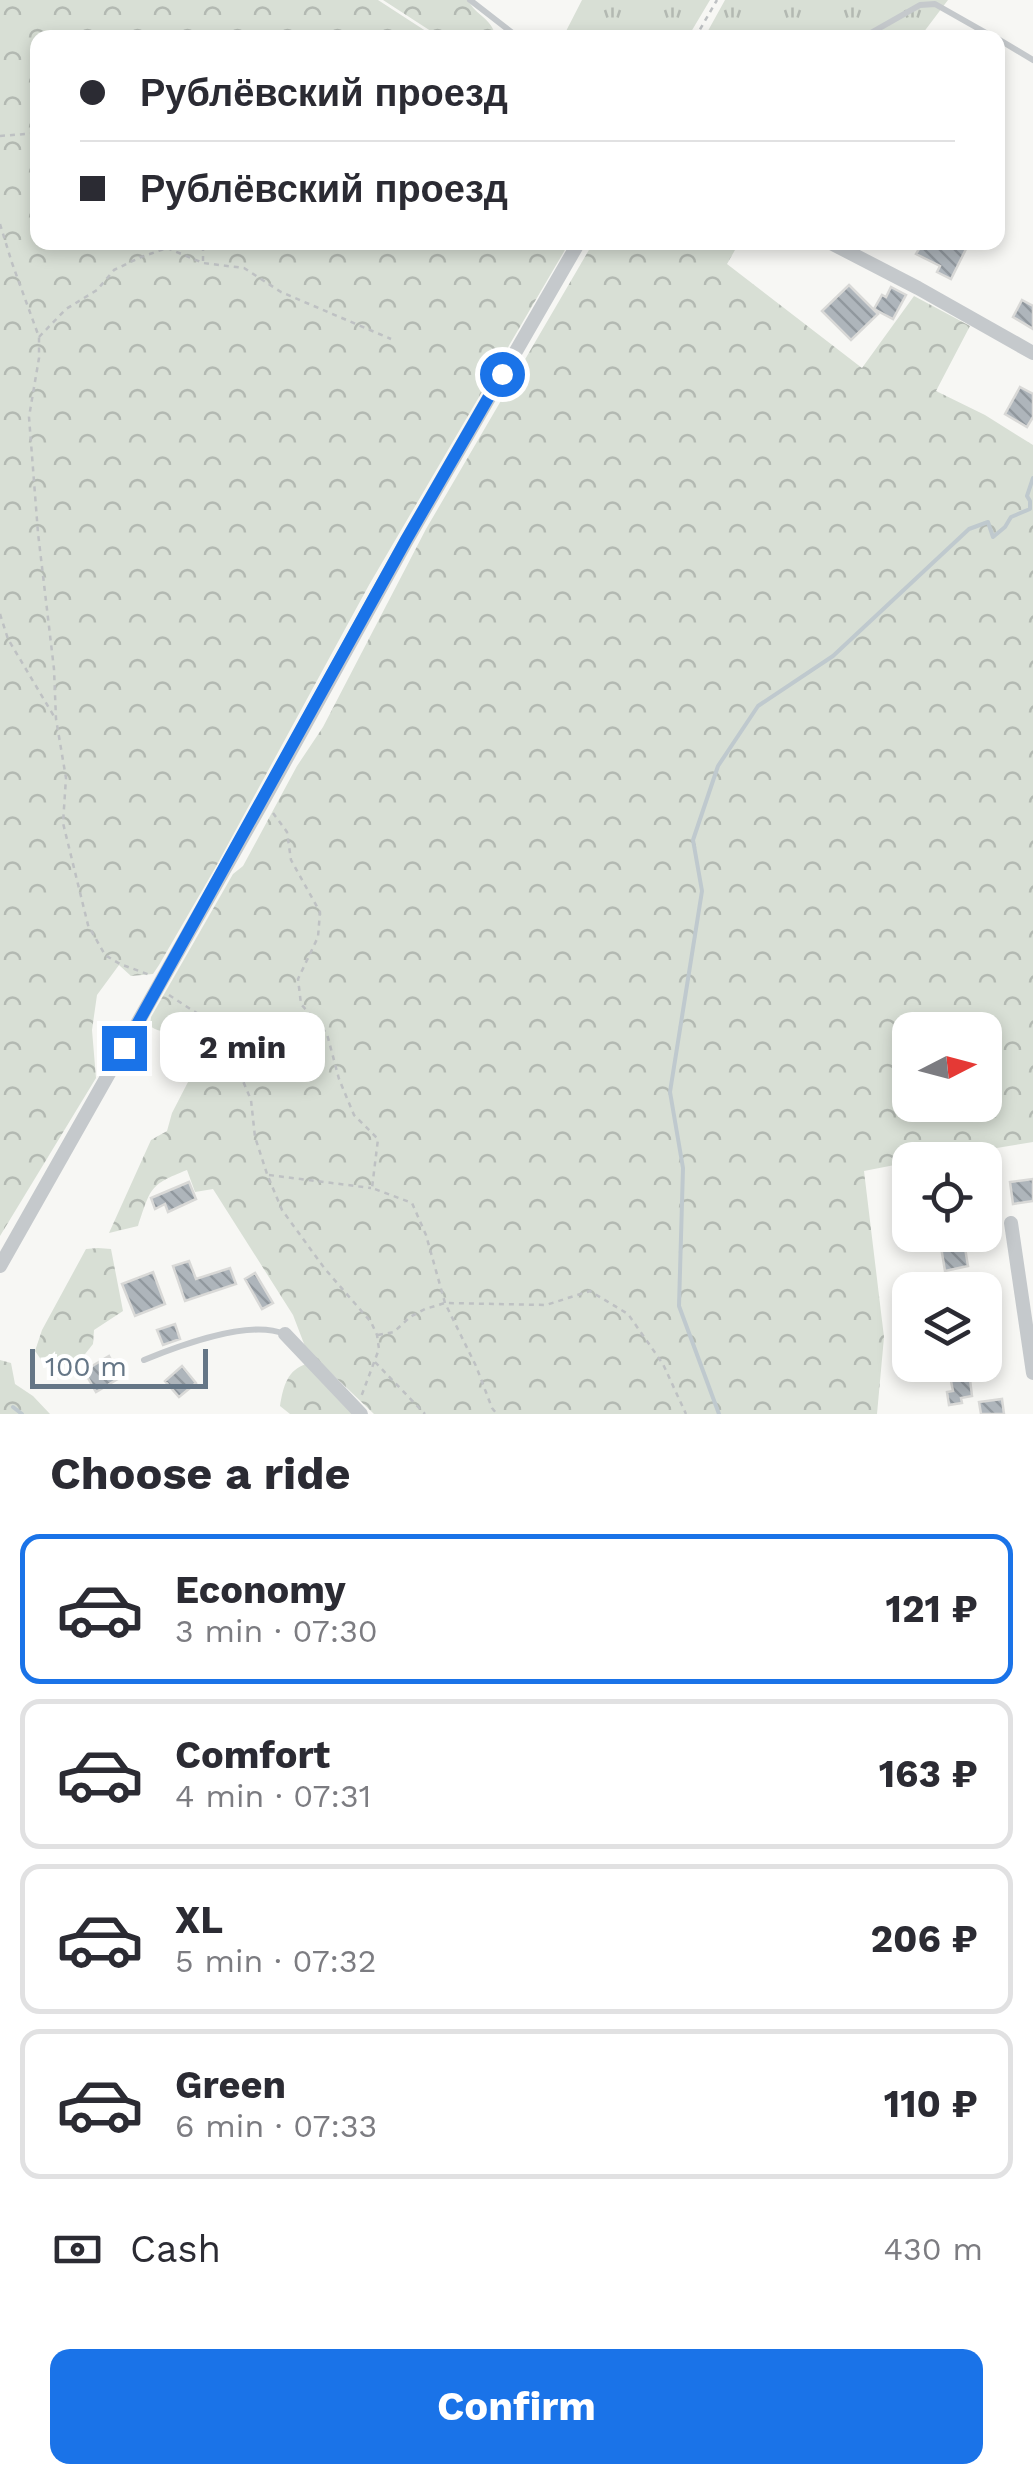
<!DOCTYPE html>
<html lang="en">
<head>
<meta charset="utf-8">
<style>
	body { margin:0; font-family:"Work Sans",sans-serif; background:#f2f2f3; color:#2b2b33; height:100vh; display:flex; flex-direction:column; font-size:38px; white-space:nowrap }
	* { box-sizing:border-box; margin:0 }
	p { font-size:32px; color:#7c7c81 }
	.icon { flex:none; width:55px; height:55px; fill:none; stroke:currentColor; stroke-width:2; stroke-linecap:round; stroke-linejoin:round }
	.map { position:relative; height:1414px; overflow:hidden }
	.details { display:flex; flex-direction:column; background:#fff; flex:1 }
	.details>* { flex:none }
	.hud { position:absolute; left:30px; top:30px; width:975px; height:220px; border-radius:20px; box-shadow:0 5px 15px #0003; display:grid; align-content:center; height:220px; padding:0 50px; background:#fff }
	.needle { width:65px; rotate:84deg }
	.fabs { position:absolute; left:892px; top:1012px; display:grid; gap:20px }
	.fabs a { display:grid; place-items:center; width:110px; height:110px; border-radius:20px; background:#fff; box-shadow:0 5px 15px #0003; font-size:50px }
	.scale { position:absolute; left:30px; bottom:25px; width:178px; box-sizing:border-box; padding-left:10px; border:5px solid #657686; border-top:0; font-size:28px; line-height:35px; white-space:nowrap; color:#657686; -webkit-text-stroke:8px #fff; paint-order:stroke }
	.end { position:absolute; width:45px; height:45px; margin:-22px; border:12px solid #1a73e8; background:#fff; box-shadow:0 0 0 5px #fff }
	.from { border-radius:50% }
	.bubble { position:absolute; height:70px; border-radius:20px; background:#fff; box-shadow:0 5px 15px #0003; font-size:32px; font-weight:700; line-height:70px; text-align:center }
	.hud b { display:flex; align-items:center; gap:35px; height:95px; font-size:38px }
	.hud b+b { border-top:2px solid #e1e1e2 }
	.hud i { width:25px; height:25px; background:#2b2b33 }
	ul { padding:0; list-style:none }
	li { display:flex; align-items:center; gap:30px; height:150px; margin:0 20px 15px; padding:0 30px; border:5px solid #e1e1e2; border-radius:20px }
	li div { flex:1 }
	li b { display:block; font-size:38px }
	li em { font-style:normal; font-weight:700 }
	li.selected { border-color:#1a73e8 }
	li>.icon { width:90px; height:90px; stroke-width:1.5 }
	h2 { padding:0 50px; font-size:45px; line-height:120px }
	.pay { display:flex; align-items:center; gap:25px; height:110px; padding:0 50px; font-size:38px }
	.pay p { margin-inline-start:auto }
	.cta { display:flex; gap:20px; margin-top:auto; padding:20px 50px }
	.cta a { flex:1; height:115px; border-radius:20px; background:#1a73e8; color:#fff; font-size:40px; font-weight:700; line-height:115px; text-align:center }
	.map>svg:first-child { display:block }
	.grass { fill:url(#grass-tufts) }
	.forest { fill:url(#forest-crowns); fill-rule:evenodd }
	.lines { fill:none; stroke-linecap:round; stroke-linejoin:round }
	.stream { stroke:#bfc9ce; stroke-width:4 }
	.building { fill:url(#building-back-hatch); stroke:#d9d9d7; stroke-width:2.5 }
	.path { stroke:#bec1c3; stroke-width:2.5; stroke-dasharray:5 5; stroke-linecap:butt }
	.service { stroke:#c5c9cc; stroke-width:6 }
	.minor { stroke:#c5c9cc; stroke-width:14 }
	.route { stroke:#1a73e8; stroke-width:12 }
</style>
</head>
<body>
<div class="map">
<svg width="1033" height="1414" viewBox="0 0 1033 1414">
	<defs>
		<pattern id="grass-tufts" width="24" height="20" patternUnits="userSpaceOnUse" patternTransform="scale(2.5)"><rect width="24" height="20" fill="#d8dfd5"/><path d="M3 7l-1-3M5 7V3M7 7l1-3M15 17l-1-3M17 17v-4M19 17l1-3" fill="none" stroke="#b3b9b2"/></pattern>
		<pattern id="forest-crowns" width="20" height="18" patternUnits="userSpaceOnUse" patternTransform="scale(2.5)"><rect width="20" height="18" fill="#d8dfd5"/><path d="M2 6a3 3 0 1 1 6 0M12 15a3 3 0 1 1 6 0" fill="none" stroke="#b3b9b2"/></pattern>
		<pattern id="building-back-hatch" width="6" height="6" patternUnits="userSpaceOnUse" patternTransform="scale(2.5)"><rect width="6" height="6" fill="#aeb5bb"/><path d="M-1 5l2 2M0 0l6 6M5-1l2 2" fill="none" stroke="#91989e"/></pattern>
	</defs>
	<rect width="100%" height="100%" fill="#f7f7f4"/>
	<!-- grass -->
	<path class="grass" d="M582,0H710L688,37H563Z
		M725,0H948L920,37L704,38Z"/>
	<!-- forest -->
	<path class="forest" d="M0,0H378L435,37L38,38V242L569,243L369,585L214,870L159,965L153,974L131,976L119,965L97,995L92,1030L96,1078L0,1236Z
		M383,0H468C476,16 491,17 496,37H440Z
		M593,243H739L727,264L862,368L914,296L970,326L936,391L985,415L1033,445V1142L924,1160H910V1162L864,1171L884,1337L877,1414H374L306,1349L293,1315L213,1189L195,1192L187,1170C149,1185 151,1188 138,1226L109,1233L151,1140L167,1131L172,1113L203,1053L185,1039L180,1040C167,1028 161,1034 150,1026L151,1017L233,874L243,866L297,766L323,727L426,529ZM910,1030H985V1105H910Z
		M98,1248L111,1249L123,1311L94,1330L93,1344L78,1363L47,1368L35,1351L42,1330L86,1249Z
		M0,1360L11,1363L15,1384L33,1396L50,1414H0Z
		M307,1364L356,1414H290L280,1406C283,1388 287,1369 307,1364Z"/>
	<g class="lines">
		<!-- stream -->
		<path class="stream" d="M13,1407L22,1414
			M719,1414L679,1306L683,1168L670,1092L702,891L693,840L718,766L758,706L833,656L969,529L988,522L993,537L1005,527L1011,517L1030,509V501L1027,496L1033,478"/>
	</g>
	<!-- building -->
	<path class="building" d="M923,242H968L969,243L951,279L937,272L940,266L916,254Z
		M849,285L878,314L851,340L822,311Z
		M891,287L906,295L893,319L874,309L882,295L886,297Z
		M1022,300L1033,306V329L1013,317Z
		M1020,387L1033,394V417L1027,427L1005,414Z
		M1033,1179V1201L1013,1204L1010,1182Z
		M189,1182L196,1199L168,1212L165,1204L155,1209L151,1198Z
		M964,1242L968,1266L945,1271L941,1247Z
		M189,1261L196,1279L230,1268L236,1284L185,1301L173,1266Z
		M153,1272L165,1304L135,1316L122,1284Z
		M255,1273L273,1303L262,1309L245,1279Z
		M175,1324L180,1339L163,1345L157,1330Z
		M109,1356L121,1377L96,1392L84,1371Z
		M182,1366L196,1383L179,1397L165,1381Z
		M970,1379L972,1396L961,1398L962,1403L949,1405L947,1392L953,1391L951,1381Z
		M1002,1399L1004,1414H981L979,1402Z"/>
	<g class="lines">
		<!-- path -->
		<path class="path" d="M695,38L717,0
			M0,136L38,133
			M0,224L12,263L39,337V358L29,417L38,533L54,669L56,719L66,778L63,823L88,925L105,955L120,964L150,975
			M167,248L203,263L244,268L281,292L391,339
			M203,261V242
			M39,337L66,309L97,290L114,270L141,257L167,248L174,242
			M0,614L8,639L55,718
			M273,813L287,832L291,860L320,912L318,937L298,979L301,1004L327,1034L339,1079L354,1115L378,1139L372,1188L412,1203L426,1235L445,1303L476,1366L492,1408L497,1414
			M169,995L221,1029L251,1100L255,1137L267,1174L282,1210L325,1269L371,1322L377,1335L379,1349L361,1397
			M269,1175L371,1188
			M378,1335L394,1332L410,1317L425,1309L445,1303L546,1305L590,1291L628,1314L663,1364L686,1414
			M375,1362L425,1414"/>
		<!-- service -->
		<path class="service" d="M470,0L519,38
			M862,38L920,5L935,4L995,38
			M998,39L1033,60
			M144,1360C178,1346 250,1319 284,1334"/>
		<!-- minor -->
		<path class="minor" d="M829,242L918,288L1033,353
			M1011,1223L1033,1373
			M0,1266L262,803L407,540L579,242
			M285,1334L361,1414"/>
	</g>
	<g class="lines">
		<!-- route -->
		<path class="route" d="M124,1048L406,540L502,374"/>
	</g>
</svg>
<div class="fabs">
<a><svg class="needle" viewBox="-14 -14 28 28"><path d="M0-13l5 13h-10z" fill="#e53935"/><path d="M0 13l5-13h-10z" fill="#7c7c81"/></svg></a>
<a><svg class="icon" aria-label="locate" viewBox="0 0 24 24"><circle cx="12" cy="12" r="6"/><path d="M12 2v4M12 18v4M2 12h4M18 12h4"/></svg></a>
<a><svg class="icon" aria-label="layers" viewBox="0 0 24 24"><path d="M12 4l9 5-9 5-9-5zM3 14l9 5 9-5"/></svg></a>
</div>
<div class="scale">100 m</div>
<i class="end from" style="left:502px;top:374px"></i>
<i class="end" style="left:124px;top:1048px"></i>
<div class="bubble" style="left:160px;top:1012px;width:165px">2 min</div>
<div class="hud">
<b><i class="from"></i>Рублёвский проезд</b>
<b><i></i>Рублёвский проезд</b>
</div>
</div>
<section class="details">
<h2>Choose a ride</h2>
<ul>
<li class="selected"><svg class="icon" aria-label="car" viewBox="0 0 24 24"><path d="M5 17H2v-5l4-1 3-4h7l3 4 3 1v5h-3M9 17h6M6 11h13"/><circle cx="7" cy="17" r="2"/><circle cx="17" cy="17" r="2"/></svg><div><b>Economy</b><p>3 min · 07:30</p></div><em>121 ₽</em></li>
<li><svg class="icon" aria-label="car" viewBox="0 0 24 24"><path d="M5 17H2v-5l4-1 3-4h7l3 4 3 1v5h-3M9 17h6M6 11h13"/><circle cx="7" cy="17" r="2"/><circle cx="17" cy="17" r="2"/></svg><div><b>Comfort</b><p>4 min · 07:31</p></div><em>163 ₽</em></li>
<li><svg class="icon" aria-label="car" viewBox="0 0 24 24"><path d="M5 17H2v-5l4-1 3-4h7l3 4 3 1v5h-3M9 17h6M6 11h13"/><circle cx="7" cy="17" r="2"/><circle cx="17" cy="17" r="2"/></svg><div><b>XL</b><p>5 min · 07:32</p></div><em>206 ₽</em></li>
<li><svg class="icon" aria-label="car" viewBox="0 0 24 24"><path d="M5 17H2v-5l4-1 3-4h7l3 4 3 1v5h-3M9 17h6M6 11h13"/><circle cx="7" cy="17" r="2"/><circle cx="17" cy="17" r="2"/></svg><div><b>Green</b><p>6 min · 07:33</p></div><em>110 ₽</em></li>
</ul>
<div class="pay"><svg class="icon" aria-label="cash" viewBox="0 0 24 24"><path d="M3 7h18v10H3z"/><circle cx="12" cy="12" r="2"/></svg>Cash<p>430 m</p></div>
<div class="cta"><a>Confirm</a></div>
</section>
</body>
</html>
